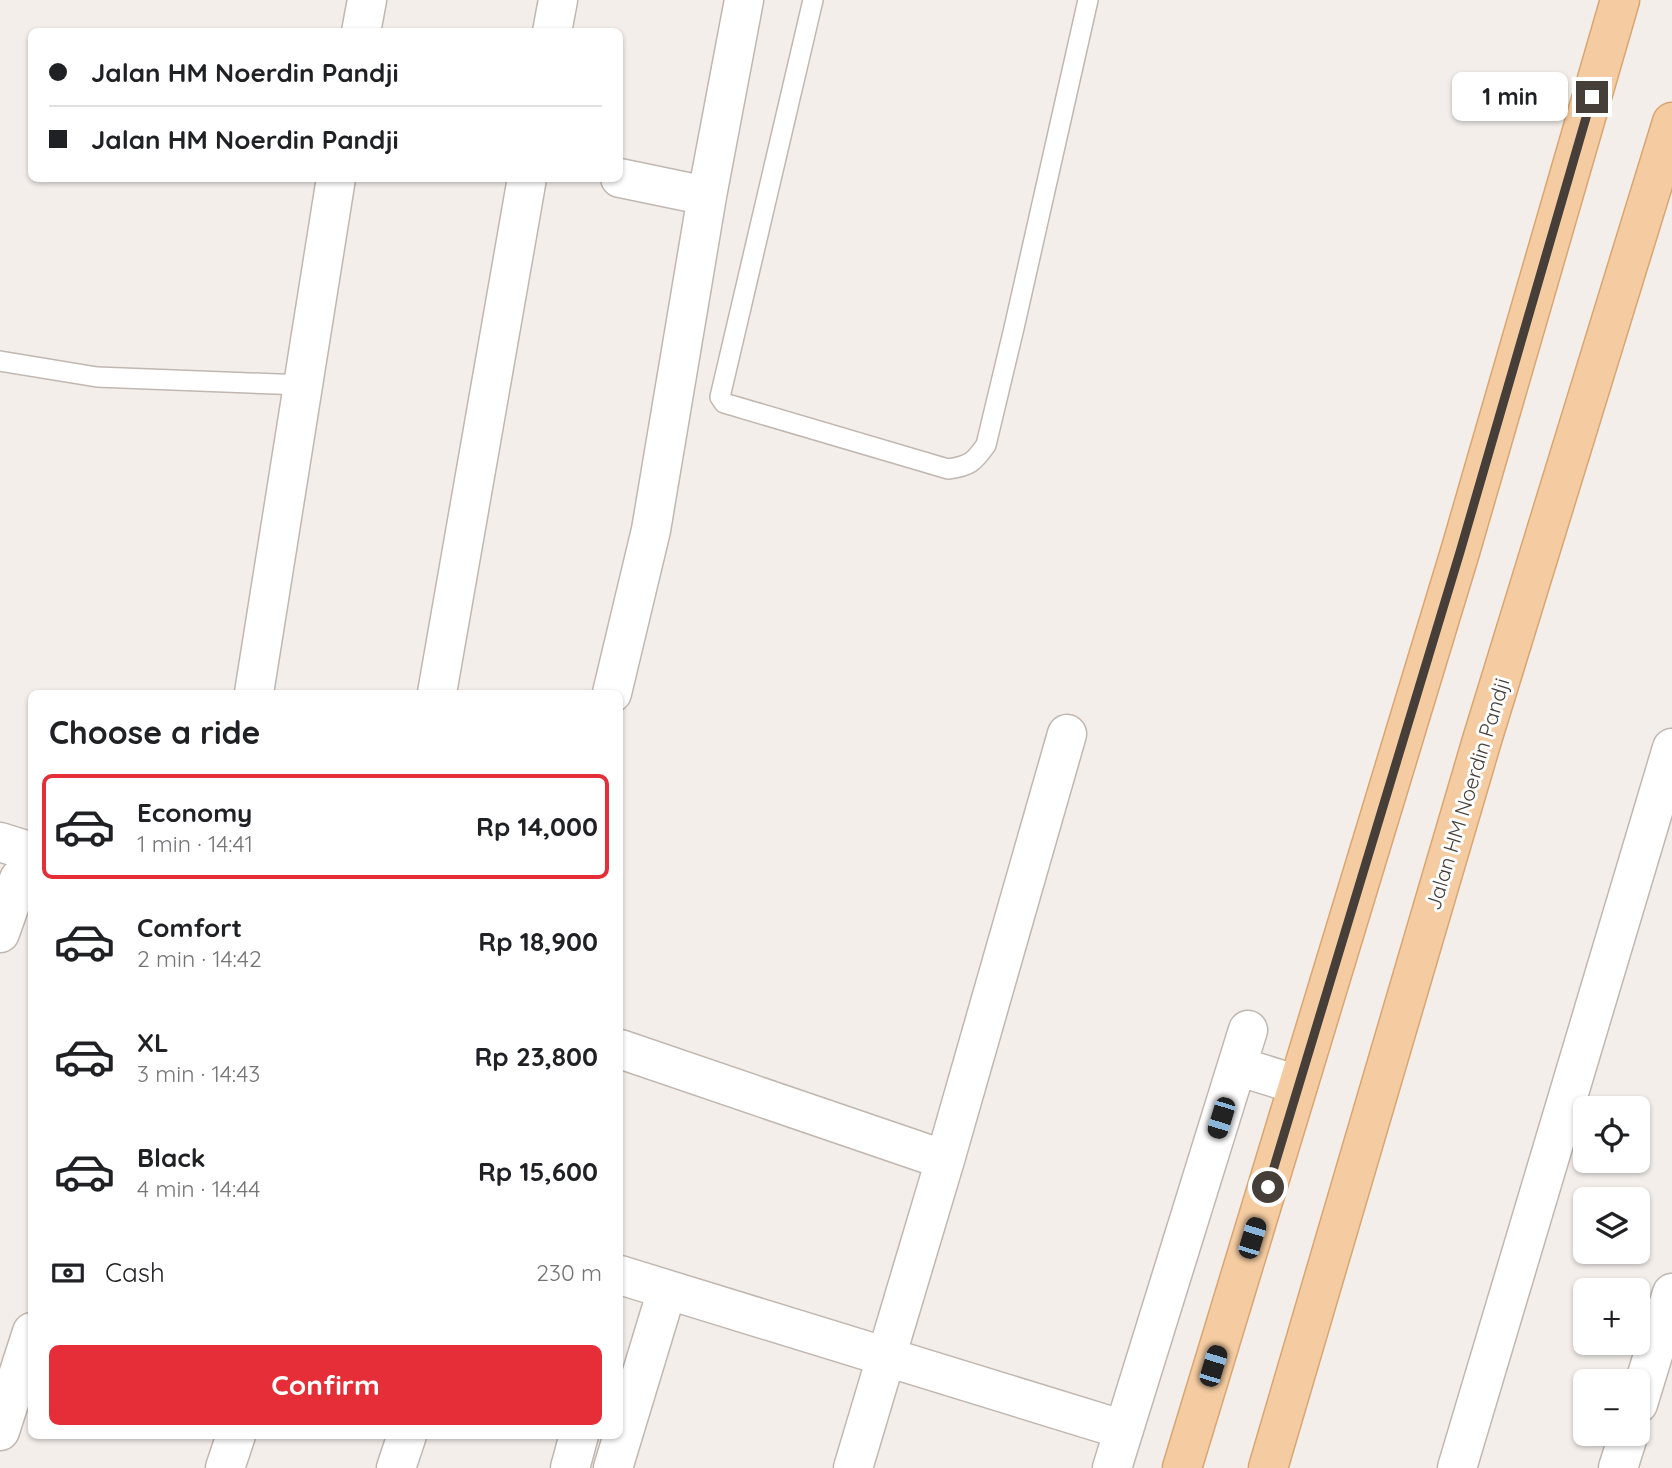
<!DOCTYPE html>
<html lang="en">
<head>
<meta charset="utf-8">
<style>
	body { margin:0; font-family:Quicksand,sans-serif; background:#f2f2f2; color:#202124; height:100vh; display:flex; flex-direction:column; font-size:26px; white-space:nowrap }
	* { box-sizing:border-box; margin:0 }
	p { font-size:23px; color:#757577 }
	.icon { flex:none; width:38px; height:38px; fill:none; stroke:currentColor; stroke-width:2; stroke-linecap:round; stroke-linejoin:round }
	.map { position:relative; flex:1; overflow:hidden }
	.panel { position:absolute; left:28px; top:690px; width:595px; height:749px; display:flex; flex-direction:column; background:#fff; border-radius:10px; box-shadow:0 2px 5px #0004 }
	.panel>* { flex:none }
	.banner { position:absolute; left:28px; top:28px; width:595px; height:154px; border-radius:10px; box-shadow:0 2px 5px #0004; display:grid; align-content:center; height:154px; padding:0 21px; background:#fff }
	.tools { position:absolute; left:1573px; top:1096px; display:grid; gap:14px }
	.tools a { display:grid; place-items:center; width:77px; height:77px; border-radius:10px; background:#fff; box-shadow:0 2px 5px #0004; font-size:35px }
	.end { position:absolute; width:32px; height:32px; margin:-16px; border:9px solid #463e38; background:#fff; box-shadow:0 0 0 4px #fff }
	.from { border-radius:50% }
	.bubble { position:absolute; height:49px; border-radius:10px; background:#fff; box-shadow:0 2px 5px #0004; font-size:23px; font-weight:800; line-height:49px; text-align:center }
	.car { position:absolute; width:21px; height:42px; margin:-21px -10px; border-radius:9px; box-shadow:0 0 5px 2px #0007; background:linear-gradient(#222 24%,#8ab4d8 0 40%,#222 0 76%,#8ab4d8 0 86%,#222 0) }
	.banner b { display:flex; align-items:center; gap:24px; height:66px; font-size:26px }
	.banner b+b { border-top:2px solid #e0e0e0 }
	.banner i { width:18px; height:18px; background:#202124 }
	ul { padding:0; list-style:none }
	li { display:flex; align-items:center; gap:21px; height:105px; margin:0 14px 10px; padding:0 7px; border:4px solid transparent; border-radius:10px }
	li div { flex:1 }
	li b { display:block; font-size:26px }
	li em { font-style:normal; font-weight:800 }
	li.current { border-color:#e62e38 }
	li>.icon { width:63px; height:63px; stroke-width:1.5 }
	h2 { padding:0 21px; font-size:32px; line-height:84px }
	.pay { display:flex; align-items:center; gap:18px; height:77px; padding:0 21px; font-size:26px }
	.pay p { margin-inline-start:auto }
	.action { display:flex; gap:14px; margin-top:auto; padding:14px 21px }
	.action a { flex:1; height:80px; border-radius:10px; background:#e62e38; color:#fff; font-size:28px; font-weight:800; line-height:80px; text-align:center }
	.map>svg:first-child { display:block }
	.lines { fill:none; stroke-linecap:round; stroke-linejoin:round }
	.lane-casing { stroke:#c1b7b0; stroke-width:22 }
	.street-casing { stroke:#c1b7b0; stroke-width:41 }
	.primary-casing { stroke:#d9a572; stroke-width:41 }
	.lane { stroke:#fff; stroke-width:19 }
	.street { stroke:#fff; stroke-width:38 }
	.primary { stroke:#f5cca1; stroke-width:38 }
	.route { stroke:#463e38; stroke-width:9 }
	.labels { text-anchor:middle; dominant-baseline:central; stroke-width:6; stroke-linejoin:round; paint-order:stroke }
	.street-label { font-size:21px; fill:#463e38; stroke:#fff }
</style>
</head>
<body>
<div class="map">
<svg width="1672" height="1468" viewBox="0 0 1672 1468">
	<rect width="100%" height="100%" fill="#f3eeea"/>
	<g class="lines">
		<!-- lane casing -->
		<g class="lane-casing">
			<path id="lane" d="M813,0L720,397L724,403L948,469C970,466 974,462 986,445L1014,328L1088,0
				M0,361L97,377L302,385"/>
		</g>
		<!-- street casing -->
		<g class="street-casing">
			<path id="street" d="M361,32L367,0
				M552,32L558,0
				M620,178L707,196
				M254,693L336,178
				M437,693L527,178
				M612,693L651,530L707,196L744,0
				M0,842L32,852
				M0,933L19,879
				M620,1049L945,1160
				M1237,1066L1298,1085
				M620,1275L1124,1430
				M1638,1404L1672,1293
				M0,1431L32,1332
				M225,1468L236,1435
				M396,1468L407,1435
				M570,1468L579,1435
				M613,1468L667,1290
				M853,1468L945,1160L1067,734
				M1112,1468L1248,1030
				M1457,1468L1672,748
				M1618,1468L1629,1433"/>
		</g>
		<!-- primary casing -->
		<g class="primary-casing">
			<path id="primary" d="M1182,1468L1460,552L1620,0
				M1268,1468L1482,740L1672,122"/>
		</g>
		<!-- lane -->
		<use href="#lane" class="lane"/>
		<!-- street -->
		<use href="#street" class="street"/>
		<!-- primary -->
		<use href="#primary" class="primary"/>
	</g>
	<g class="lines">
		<!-- route -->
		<path class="route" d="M1268,1187L1460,552L1592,97"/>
	</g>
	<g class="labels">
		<!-- street labels -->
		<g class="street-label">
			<text transform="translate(1467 794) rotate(-73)">Jalan HM Noerdin Pandji</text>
		</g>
	</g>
</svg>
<div class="tools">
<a><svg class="icon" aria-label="locate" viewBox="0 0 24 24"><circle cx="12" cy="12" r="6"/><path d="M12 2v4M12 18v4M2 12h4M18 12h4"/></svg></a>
<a><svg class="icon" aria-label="layers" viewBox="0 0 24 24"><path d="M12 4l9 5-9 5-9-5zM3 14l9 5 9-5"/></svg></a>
<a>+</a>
<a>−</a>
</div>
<i class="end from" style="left:1268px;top:1187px"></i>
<i class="end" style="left:1592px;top:97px"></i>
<div class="bubble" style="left:1452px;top:72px;width:116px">1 min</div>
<i class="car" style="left:1221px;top:1118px;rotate:197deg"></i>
<i class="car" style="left:1252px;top:1238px;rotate:17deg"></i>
<i class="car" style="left:1213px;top:1366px;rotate:17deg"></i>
<div class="banner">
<b><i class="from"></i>Jalan HM Noerdin Pandji</b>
<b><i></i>Jalan HM Noerdin Pandji</b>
</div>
<section class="panel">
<h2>Choose a ride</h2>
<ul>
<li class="current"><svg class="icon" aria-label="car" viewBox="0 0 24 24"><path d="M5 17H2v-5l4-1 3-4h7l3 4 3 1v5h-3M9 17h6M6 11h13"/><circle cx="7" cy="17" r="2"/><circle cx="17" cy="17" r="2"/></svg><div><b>Economy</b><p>1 min · 14:41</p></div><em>Rp 14,000</em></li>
<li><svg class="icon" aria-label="car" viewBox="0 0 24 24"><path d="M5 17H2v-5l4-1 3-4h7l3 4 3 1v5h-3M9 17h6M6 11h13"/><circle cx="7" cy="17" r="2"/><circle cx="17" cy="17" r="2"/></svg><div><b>Comfort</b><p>2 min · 14:42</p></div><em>Rp 18,900</em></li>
<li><svg class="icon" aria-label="car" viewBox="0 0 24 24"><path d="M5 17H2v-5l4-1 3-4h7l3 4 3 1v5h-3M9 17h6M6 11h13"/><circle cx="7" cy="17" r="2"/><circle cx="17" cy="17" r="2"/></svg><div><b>XL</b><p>3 min · 14:43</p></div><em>Rp 23,800</em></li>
<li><svg class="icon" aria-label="car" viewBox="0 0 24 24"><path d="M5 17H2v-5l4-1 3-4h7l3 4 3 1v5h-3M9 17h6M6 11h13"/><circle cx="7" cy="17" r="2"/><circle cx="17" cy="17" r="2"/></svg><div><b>Black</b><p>4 min · 14:44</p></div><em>Rp 15,600</em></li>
</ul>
<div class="pay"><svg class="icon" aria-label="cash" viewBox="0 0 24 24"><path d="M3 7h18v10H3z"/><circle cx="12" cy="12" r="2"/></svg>Cash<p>230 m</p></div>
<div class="action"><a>Confirm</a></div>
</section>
</div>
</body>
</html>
